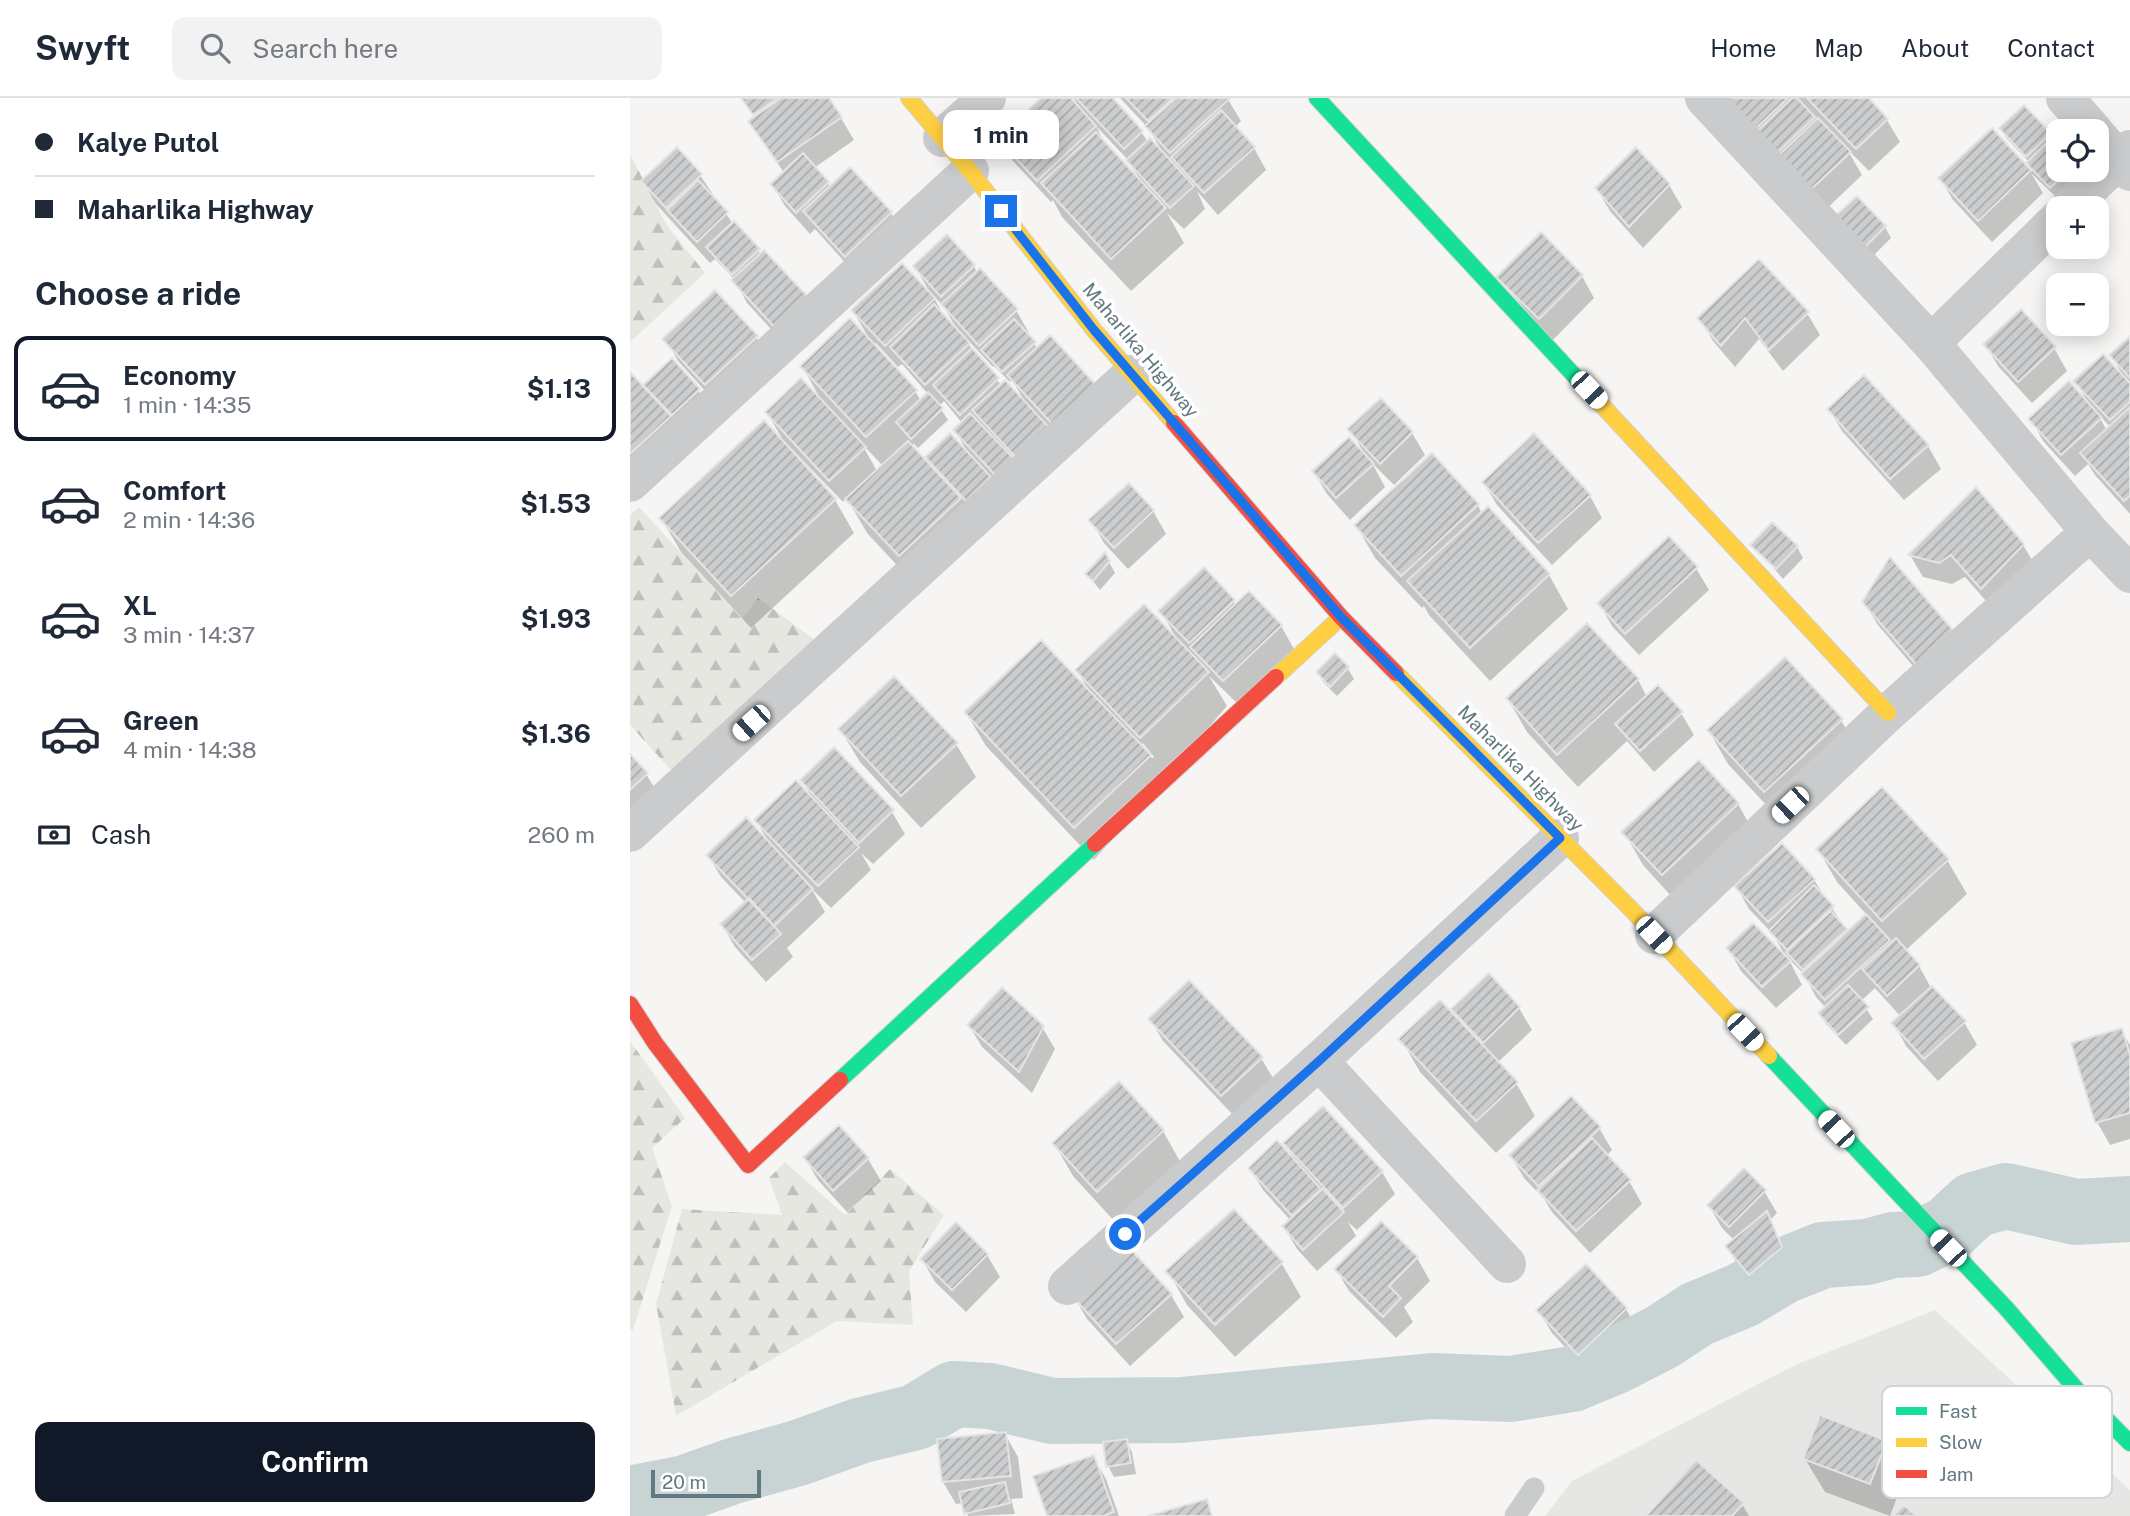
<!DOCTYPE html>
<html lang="en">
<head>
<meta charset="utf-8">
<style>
	body { margin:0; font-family:"Public Sans",sans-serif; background:#f2f2f3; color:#1f2937; height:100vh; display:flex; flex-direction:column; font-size:26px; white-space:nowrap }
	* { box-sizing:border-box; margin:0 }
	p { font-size:23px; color:#747a83 }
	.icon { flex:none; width:38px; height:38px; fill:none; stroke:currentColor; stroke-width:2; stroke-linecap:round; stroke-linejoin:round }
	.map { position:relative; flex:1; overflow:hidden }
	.side { display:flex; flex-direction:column; background:#fff; width:630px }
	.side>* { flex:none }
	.top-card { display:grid; align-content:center; height:154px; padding:0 35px; background:#fff }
	.fabs { position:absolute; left:1416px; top:21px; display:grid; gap:14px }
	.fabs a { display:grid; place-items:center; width:63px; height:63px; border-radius:14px; background:#fff; box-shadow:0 4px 18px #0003; font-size:35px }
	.scale { position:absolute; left:21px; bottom:18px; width:110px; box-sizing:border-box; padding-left:7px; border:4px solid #61797f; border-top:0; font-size:19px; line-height:24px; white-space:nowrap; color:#61797f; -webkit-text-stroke:5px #fff; paint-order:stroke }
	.end { position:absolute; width:32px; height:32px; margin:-16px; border:9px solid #1a73e8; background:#fff; box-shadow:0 0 0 4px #fff }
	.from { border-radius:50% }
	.bubble { position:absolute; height:49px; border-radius:14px; background:#fff; box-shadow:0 4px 18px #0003; font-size:23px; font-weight:700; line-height:49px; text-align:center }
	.car { position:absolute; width:21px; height:42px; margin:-21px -10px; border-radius:9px; box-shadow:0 0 5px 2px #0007; background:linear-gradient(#fff 24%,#345 0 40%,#fff 0 76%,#345 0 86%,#fff 0) }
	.top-card b { display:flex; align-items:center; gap:24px; height:66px; font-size:26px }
	.top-card b+b { border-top:2px solid #e0e1e3 }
	.top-card i { width:18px; height:18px; background:#1f2937 }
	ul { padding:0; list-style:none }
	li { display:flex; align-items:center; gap:21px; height:105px; margin:0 14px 10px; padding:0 21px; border:4px solid transparent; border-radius:14px }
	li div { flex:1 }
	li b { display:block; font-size:26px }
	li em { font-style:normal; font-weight:700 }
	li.on { border-color:#111827 }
	li>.icon { width:63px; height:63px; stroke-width:1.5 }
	h2 { padding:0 35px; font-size:32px; line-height:84px }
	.pay { display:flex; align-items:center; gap:18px; height:77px; padding:0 35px; font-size:26px }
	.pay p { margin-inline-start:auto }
	.cta { display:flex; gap:14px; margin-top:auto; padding:14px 35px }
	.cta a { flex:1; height:80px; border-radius:14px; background:#111827; color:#fff; font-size:28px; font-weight:700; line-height:80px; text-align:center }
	header { display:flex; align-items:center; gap:42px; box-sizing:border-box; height:98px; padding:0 35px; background:#fff; border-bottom:2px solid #e0e1e3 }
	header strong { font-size:33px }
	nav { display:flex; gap:38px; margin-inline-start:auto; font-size:24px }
	.search { width:490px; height:63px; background:#f2f2f3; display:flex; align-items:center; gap:18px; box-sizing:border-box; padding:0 24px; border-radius:14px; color:#747a83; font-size:26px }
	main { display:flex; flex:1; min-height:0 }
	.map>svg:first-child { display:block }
	.built { fill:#e6e7e5 }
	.forest { fill:url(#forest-firs) }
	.shadow { fill:#0003; fill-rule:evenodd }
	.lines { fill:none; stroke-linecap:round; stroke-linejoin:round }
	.river { stroke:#c8d4d4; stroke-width:66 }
	.building { fill:url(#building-hatch); stroke:#e5e4e4; stroke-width:2 }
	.fast-casing { stroke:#d1d2d2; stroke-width:18 }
	.slow-casing { stroke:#d1d2d2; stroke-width:18 }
	.jam-casing { stroke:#d1d2d2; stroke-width:18 }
	.lane { stroke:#cacbcc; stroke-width:21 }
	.street { stroke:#cacbcc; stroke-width:38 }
	.fast { stroke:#16e098; stroke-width:16 }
	.slow { stroke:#ffcf43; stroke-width:16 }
	.jam { stroke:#f24e42; stroke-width:16 }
	.route { stroke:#1a73e8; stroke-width:9 }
	.labels { text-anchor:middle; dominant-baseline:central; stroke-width:7; stroke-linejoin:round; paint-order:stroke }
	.street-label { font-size:19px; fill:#61797f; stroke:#fff }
	.key { fill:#fff; stroke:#d0d7d9; stroke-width:2 }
	.key-label { font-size:19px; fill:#61797f }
</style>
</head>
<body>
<header>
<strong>Swyft</strong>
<div class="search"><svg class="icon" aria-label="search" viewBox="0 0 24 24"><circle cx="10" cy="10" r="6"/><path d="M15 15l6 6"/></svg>Search here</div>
<nav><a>Home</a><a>Map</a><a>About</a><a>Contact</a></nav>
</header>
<main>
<section class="side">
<div class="top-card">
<b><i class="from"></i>Kalye Putol</b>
<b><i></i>Maharlika Highway</b>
</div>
<h2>Choose a ride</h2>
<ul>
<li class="on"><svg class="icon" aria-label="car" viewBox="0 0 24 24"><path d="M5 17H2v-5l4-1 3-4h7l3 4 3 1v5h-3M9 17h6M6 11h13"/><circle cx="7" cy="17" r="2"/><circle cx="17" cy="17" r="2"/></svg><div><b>Economy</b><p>1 min · 14:35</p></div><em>$1.13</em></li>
<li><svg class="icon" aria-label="car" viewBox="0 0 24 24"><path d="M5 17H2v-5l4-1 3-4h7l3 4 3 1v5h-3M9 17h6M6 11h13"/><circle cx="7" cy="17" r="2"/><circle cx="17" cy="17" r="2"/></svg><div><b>Comfort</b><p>2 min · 14:36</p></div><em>$1.53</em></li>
<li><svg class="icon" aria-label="car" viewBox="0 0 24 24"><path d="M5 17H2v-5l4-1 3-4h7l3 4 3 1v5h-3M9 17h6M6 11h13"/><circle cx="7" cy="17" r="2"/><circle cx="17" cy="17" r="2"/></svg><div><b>XL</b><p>3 min · 14:37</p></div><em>$1.93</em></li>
<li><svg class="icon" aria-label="car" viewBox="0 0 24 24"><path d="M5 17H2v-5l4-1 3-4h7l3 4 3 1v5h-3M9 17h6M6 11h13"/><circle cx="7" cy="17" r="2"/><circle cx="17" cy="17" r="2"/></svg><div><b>Green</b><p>4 min · 14:38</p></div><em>$1.36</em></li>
</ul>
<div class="pay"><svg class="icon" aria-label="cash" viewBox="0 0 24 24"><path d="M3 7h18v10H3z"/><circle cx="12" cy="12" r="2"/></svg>Cash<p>260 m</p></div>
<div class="cta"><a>Confirm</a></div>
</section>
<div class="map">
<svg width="1500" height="1418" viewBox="0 0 1500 1418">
	<defs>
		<pattern id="forest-firs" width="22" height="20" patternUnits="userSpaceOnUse" patternTransform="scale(1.75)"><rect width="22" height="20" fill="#e6e7e1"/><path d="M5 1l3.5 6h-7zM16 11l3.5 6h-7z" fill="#bec0bc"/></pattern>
		<pattern id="building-hatch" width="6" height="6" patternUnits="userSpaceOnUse" patternTransform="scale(1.75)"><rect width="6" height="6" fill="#cccdce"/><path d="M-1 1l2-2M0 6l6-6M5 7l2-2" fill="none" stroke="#a9abac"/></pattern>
	</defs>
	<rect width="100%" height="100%" fill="#f6f5f4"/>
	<!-- built -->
	<path class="built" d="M1305,1212L1500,1392V1418H915L942,1383L1165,1267Z"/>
	<!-- forest -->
	<path class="forest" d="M0,56L36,126L75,175L0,244Z
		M9,409L112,521L128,500L188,544L41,672L0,627V417Z
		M0,943L55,1020L22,1050L42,1108L3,1232L0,1231Z
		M155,1064L215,1117L260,1071L314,1117L279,1173L283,1227L207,1223L46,1318L26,1206L52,1111L152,1117L139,1080Z"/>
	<!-- shadow -->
	<path class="shadow" d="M111,0H197L211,20L224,42L184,70L201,89L220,71L261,115L274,138L229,180L185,131L180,136L155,108L142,86L154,75L120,23L125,20Z
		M413,0H438L449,10L444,0H480L511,34L518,44L532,53L518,30L490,0H597L611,23L605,29L624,50L636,72L588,117L567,93L575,111L554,131L537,115L554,145L501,193L432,119L423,102L421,104L383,63L370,40ZM466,28L498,62L510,82L476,47Z
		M1086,0H1236L1257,22L1270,44L1239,73L1217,51L1232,77L1191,116Z
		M1371,31L1419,36L1423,42L1428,43V72H1452L1427,100L1401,75L1413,95L1362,144L1323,102L1310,80L1362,32L1402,74L1399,64L1377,41Z
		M70,77L103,126L132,157L162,254L117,205L105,182L85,161L80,165L26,106L13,83Z
		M1039,87L1052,109L1013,150L980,113L967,91Z
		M1227,100L1255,129L1261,140L1241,160L1212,130Z
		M344,168L347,175L386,212L399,235L397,237L408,251L466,289L289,491L237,435L217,400L213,404L153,342L137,315L191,302L172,268L240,242L223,213L301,196L285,169ZM302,196L314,209L328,233L315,220ZM337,241L363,269L364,268L380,284L382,282L394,302L372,288L342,253ZM246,245L268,269L272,266L298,296L291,303L285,293L243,247ZM314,303L332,325L325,332L338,355L297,359L304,371L280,348L284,346L288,350L318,322L309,308ZM235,349L253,368L247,373L234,350Z
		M952,178L964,200L922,243L868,179Z
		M1177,215L1190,237L1153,273L1129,241L1105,269L1083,243L1070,220Z
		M126,239L139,261L89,308L48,263L35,241Z
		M1500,240V416L1465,377L1458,366L1445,378L1413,343L1401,321L1458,305L1446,283L1493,278L1481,257ZM1471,319L1480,329L1477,333L1470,320Z
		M1355,246L1424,250L1437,273L1402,305L1368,268Z
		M42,262L68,292L81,314L0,361V277L12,290Z
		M1233,280L1298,348L1311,371L1274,402L1212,333L1199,311Z
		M751,302L782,335L795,357L764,387L742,365L755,389L720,422L697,396L684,374L734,355L720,331Z
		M854,385L960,398L972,420L922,467L867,407Z
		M499,387L523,413L536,436L498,471L474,445L461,422Z
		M205,402L224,435L121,530L51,454L31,420Z
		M848,407L852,416L919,477L938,511L860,583L799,517L794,508L792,510L745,460L726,427Z
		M1143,427L1167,449L1173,460L1153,481L1123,447Z
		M1393,447L1406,469L1364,512L1335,479L1322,486L1293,479L1280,457Z
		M475,457L485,475L470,492L457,476Z
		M1260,462L1305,594L1248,527L1234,504Z
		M1066,470L1079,492L1009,557L982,528L969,505Z
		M619,495L651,528L664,551L607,605L579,578L597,608L464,762L356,648L336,615L458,591L447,572L546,540L531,513L603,503L606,508ZM513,645L524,659L522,660L516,654L512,646Z
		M705,557L718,571L724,581L707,598L694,585L688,574Z
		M1008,582L1017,599L1051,615L1064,637L1024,674L997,643L948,689L897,634L878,601Z
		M1211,622L1230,656L1154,726L1098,666L1079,633Z
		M210,631L326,646L346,679L291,730L230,664Z
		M0,658L16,676L36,709L0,743Z
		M1069,664L1108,706L1127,740L1052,810L1013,767L994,734Z
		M172,682L262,714L275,736L243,766L231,755L241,772L201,810L181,790L195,814L157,850L163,859L136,884L105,849L92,827L116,805L91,779L78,757L139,745L126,722L181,698Z
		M1188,751L1317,762L1337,796L1275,853L1289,868L1301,890L1334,924L1347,947L1308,983L1276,948L1264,926L1271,919L1245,890L1231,903L1243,921L1216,947L1196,926L1190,915L1196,910L1186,899L1174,876L1158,860L1172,887L1146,910L1111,873L1098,850L1156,859L1143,836L1119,811L1106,788L1184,782L1218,835L1237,817L1207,784Z
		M858,878L889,910L902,932L867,965L886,985L905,1018L866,1055L790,974L771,941L831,925L823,911Z
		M520,921L631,960L644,982L605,1019L533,943Z
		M339,927L412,929L425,951L402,995L352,949Z
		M1491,932L1500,947V1041L1480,1047L1467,1024Z
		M489,985L533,1033L552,1067L487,1126L443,1078L424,1045Z
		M693,1010L752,1074L765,1096L727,1132L718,1124L726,1138L687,1173L667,1151L654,1129L661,1123L633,1092L620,1070L665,1062L655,1045Z
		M969,1030L982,1052L976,1058L999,1083L1012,1106L960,1155L922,1114L914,1101L894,1080L881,1058Z
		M175,1060L238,1061L251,1083L217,1114L188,1082Z
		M1134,1093L1147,1115L1140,1122L1164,1173L1133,1198L1110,1171L1097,1148L1105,1143L1092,1130L1079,1108Z
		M604,1113L652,1166L671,1199L605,1259L557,1207L538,1173Z
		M357,1157L370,1179L336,1214L305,1184L292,1161Z
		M787,1160L800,1183L774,1209L783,1224L766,1240L719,1193L706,1171Z
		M955,1168L996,1211L1009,1234L962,1278L922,1235L909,1213Z
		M541,1197L554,1219L500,1268L457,1221L444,1199Z
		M375,1336L388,1359L393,1400L381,1401L385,1416L338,1418L334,1405L326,1406L313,1384Z
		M496,1343L502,1354L506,1376L484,1379L478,1368Z
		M1256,1344L1275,1378L1260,1418L1195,1394L1175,1361Z
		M463,1359L476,1381L489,1418H419Z
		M1112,1406L1119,1418H1019Z"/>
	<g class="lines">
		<!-- river -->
		<path class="river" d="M0,1401L55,1390L103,1373L168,1355L229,1333L286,1319L324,1296L360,1298L422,1313L551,1312L802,1288L881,1291L942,1281L983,1264L1032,1239L1067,1216L1113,1197L1153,1173L1193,1157L1237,1154L1263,1147L1287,1146L1318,1131L1344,1107L1376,1098L1446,1114L1500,1111"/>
	</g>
	<!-- building -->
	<path class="building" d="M111,0H148L123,17Z
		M151,0H199L212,19L147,64L118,23Z
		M411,0H441L466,28L407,83L367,40Z
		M446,0H483L513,33L494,51Z
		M496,0H543L518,23Z
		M546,0H600L540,55L515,28Z
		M1092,0H1158L1123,33Z
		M1162,0H1167L1185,19L1146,56L1125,35Z
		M1177,0H1239L1258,21L1226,51Z
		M1394,7L1421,35L1396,59L1369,30Z
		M591,12L625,49L574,95L541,59Z
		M1188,20L1221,54L1177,95L1145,61Z
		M1362,30L1401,72L1348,123L1308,80Z
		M466,34L536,110L481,161L411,85Z
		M1425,37L1428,40V72H1439L1420,90L1396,65Z
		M520,40L564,88L540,110L496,62Z
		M47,49L72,76L36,110L11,83Z
		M1006,49L1040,86L999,129L965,90Z
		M173,55L199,84L166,115L140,86Z
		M220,69L262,114L215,159L173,113Z
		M68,82L98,114L67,144L37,112Z
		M1227,98L1256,128L1234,150L1204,119Z
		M104,123L130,151L102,177L76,149Z
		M911,134L953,177L909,221L866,179Z
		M317,136L345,167L311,199L283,168Z
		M134,152L181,202L148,233L101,182Z
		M1129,161L1179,214L1139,252L1115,220L1091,248L1067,220Z
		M272,165L305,200L255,248L221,212Z
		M350,170L388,211L349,248L311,206Z
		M85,192L128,238L75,287L32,241Z
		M304,206L340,245L295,287L260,249Z
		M1391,211L1426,249L1388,284L1353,246Z
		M220,220L287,292L236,339L170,268Z
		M384,221L406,244L372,274L351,252Z
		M420,237L467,288L424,328L377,277Z
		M1500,238V280L1479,257Z
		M342,250L369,280L330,317L303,287Z
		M1473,256L1500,285V304L1480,322L1443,283Z
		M42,260L70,291L42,317L13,287Z
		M0,274L41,318L1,355L0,354Z
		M1234,277L1299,347L1260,381L1197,311Z
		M171,280L236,349L199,383L135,314Z
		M375,282L425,336L392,366L342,312Z
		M1439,283L1472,320L1431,357L1398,321Z
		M298,294L313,310L281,341L266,324Z
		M751,300L783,334L750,366L717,331Z
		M1500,309V398L1494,403L1450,355Z
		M340,315L387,364L369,381L323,332Z
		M134,322L206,401L101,498L29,420Z
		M320,335L361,379L336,403L295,359Z
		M904,335L961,397L908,445L852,384Z
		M719,339L744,366L706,400L682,373Z
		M278,343L331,400L269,458L215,401Z
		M802,355L849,406L771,478L724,427Z
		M499,385L524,412L484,450L458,422Z
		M1346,389L1394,446L1351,491L1321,457L1309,465L1278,457Z
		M858,408L920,476L840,550L777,483Z
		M1142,424L1168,448L1146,471L1120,447Z
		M1039,438L1068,469L995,536L967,505Z
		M475,454L480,463L463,483L455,476Z
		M1260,459L1329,539L1291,572L1232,504Z
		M574,469L605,502L559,545L528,513Z
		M619,493L652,527L593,583L560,549Z
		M514,506L579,574L510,640L445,572Z
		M957,525L1009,581L927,657L876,600Z
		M411,542L521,657L444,730L334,614Z
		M705,555L719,569L700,589L686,574Z
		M1155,559L1213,621L1134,694L1077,632Z
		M264,578L328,645L271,698L208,631Z
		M1028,587L1053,614L1010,653L985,626Z
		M204,649L264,712L229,745L170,682Z
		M0,656L18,675L0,692Z
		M1069,662L1109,705L1032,777L991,734Z
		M166,682L229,749L188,788L124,722Z
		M1252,689L1319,761L1252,823L1186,751Z
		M116,719L183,791L144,828L76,757Z
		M1152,745L1185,781L1138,824L1104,788Z
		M1184,787L1204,808L1157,852L1139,833Z
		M119,800L151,836L122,862L90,826Z
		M1201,813L1217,831L1173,872L1156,854Z
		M1236,816L1260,842L1195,902L1171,876Z
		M1123,825L1161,863L1132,889L1096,850Z
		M1266,840L1290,867L1257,898L1232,871Z
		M859,875L890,909L853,945L821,911Z
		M559,882L633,959L591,998L518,921Z
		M1218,887L1239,909L1208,937L1188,915Z
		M1302,888L1336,923L1294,961L1261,925Z
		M372,889L414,928L389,974L337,927Z
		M810,902L888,984L846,1023L768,941Z
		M1492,930L1500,957V1015L1465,1025L1441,945Z
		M489,983L534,1032L467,1094L422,1045Z
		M941,998L971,1029L908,1088L879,1057Z
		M693,1008L753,1073L713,1110L653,1045Z
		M209,1027L239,1060L203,1093L173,1059Z
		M962,1040L1001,1082L946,1133L907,1092Z
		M647,1042L691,1091L662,1118L618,1070Z
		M1114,1070L1136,1092L1099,1129L1077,1107Z
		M693,1091L714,1114L673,1152L652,1128Z
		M604,1111L653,1164L585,1227L535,1173Z
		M1137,1113L1152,1149L1119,1177L1095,1148Z
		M751,1123L788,1159L759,1188L771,1200L753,1219L704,1171Z
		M326,1124L358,1156L322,1192L290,1161Z
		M498,1148L542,1196L486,1246L442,1198Z
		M956,1166L997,1210L948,1257L906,1212Z
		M1190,1317L1257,1343L1240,1386L1173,1361Z
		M376,1334L381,1378L312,1384L307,1341Z
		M497,1341L501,1365L476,1369L473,1344Z
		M464,1357L484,1414L473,1418H417L403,1378Z
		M1066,1362L1114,1405L1102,1418H1016Z
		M375,1384L380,1405L334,1416L329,1394Z
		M577,1401L582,1418H517Z
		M1274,1407L1286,1418H1263Z"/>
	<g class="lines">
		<!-- fast casing -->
		<g class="fast-casing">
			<path id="fast" d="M687,0L954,288
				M1139,958L1376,1210L1447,1292L1500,1345
				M210,982L465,746"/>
		</g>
		<!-- slow casing -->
		<g class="slow-casing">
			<path id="slow" d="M279,0L340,73L464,232L544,325
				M954,288L1258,615
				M766,575L999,809L1139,958
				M646,579L711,519"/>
		</g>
		<!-- jam casing -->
		<g class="jam-casing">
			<path id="jam" d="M544,325L711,519L766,575
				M465,746L646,579
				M0,906L25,945L118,1067L210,982"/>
		</g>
		<!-- lane -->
		<path class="lane" d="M885,1418L904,1390"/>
		<!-- street -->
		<path class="street" d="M1074,0L1301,245L1460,434L1500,476
			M1435,0L1464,33
			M1466,36L1500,74
			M312,40L357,0
			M1439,110L1500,51
			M1301,245L1428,121
			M0,385L340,73
			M0,735L502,276
			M1024,837L1258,615L1460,434
			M689,963L877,1166
			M437,1188L689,963L930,740"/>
		<!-- fast -->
		<use href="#fast" class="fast"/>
		<!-- slow -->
		<use href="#slow" class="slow"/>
		<!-- jam -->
		<use href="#jam" class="jam"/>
	</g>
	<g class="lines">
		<!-- route -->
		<path class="route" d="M371,113L464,232L711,519L930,740L689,963L495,1136"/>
	</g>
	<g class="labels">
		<!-- street labels -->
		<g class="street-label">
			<text transform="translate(511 252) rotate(50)">Maharlika Highway</text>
			<text transform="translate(891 670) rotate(45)">Maharlika Highway</text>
		</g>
	</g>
	<!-- legend -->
	<rect x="1252" y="1288" width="230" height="112" rx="10" class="key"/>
	<rect x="1266" y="1309" width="31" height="8" fill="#16e098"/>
	<rect x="1266" y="1340" width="31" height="9" fill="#ffcf43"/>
	<rect x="1266" y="1372" width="31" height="8" fill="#f24e42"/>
	<g class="key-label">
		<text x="1309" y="1320">Fast</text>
		<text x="1309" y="1351">Slow</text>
		<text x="1309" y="1383">Jam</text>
	</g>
</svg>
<div class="fabs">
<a><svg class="icon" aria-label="locate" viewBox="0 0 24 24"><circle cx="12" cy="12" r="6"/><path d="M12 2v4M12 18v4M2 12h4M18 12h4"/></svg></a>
<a>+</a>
<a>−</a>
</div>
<div class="scale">20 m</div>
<i class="end from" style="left:495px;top:1136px"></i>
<i class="end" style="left:371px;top:113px"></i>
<div class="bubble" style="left:313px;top:12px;width:116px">1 min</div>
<i class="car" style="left:959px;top:292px;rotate:137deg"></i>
<i class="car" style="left:121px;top:625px;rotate:228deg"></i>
<i class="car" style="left:1160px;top:707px;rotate:226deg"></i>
<i class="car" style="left:1024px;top:837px;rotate:137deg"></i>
<i class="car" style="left:1115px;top:934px;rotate:137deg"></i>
<i class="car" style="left:1206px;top:1031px;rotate:317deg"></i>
<i class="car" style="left:1318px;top:1150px;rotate:316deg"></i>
</div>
</main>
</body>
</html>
